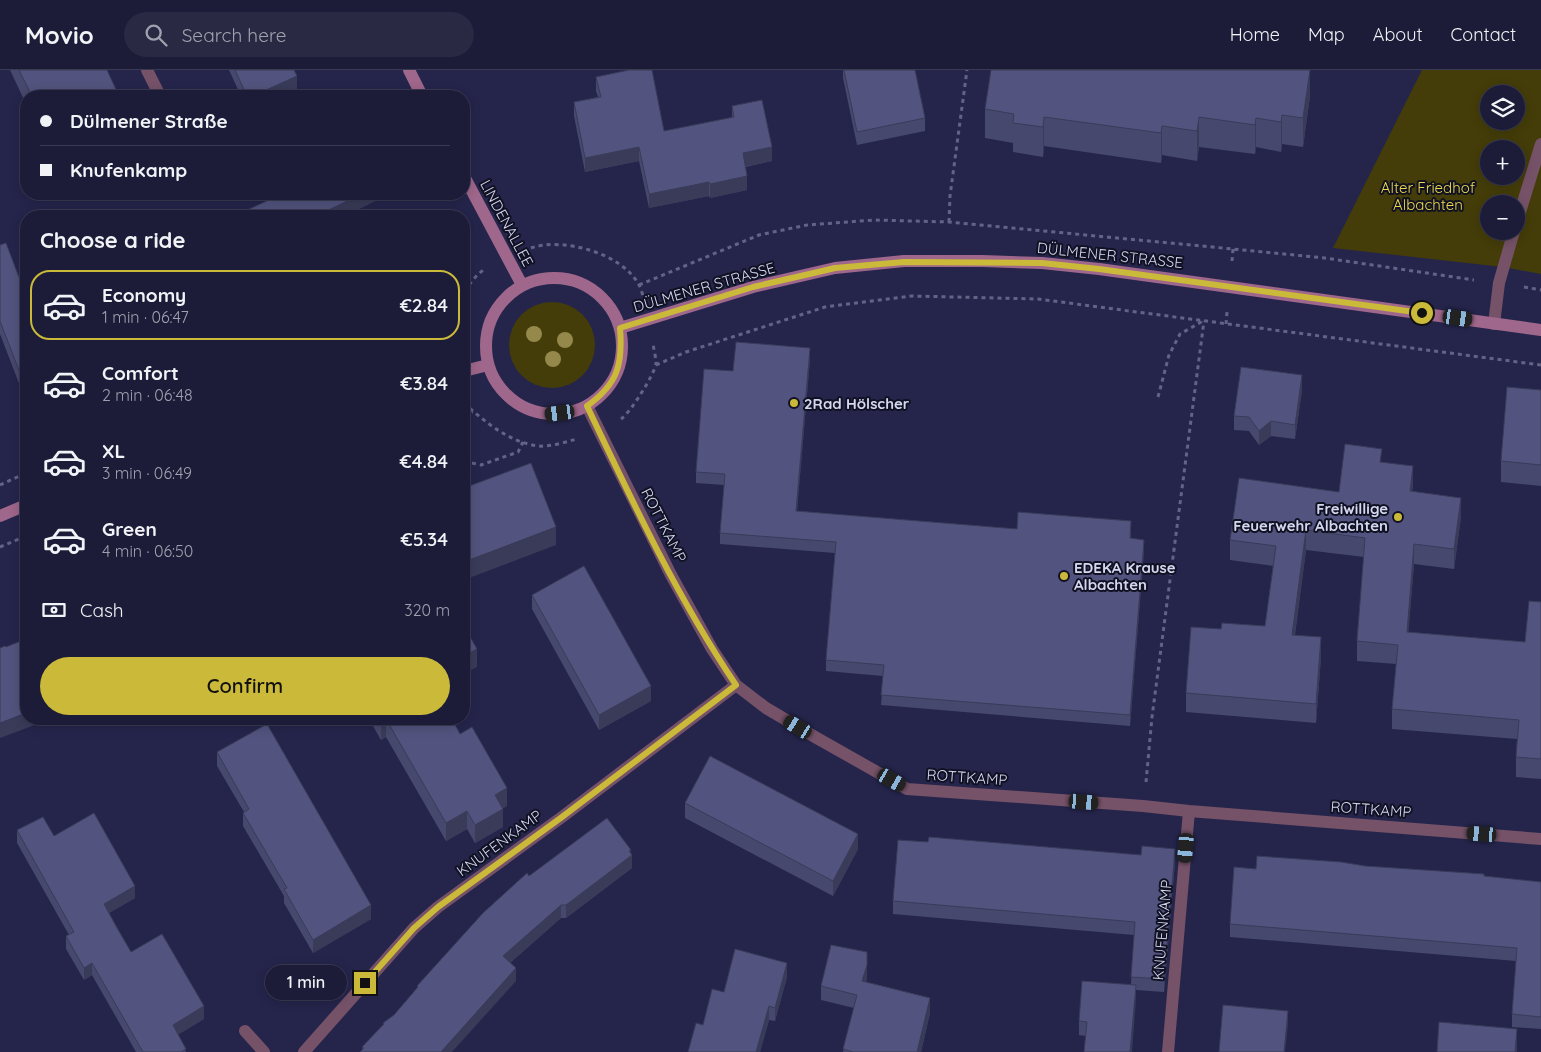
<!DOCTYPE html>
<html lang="en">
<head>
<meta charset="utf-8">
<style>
	body { margin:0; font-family:Quicksand,sans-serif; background:#292944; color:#f1f3f6; height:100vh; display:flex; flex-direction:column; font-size:19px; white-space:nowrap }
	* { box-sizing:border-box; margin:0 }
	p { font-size:16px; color:#a0a1ae }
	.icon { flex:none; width:28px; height:28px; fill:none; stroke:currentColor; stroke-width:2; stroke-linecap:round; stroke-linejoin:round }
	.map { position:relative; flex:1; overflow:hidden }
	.details { position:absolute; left:20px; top:140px; width:450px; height:515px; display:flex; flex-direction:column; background:#1c1c39; border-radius:20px; box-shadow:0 2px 12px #0003,0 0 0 1px #3a3a53 }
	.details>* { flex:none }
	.banner { position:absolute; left:20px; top:20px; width:450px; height:110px; border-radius:20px; box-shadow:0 2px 12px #0003,0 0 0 1px #3a3a53; display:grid; align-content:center; height:110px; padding:0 20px; background:#1c1c39 }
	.tools { position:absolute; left:1480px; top:15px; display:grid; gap:10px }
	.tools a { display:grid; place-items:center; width:45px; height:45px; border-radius:50%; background:#1c1c39; box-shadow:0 2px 12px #0003,0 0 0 1px #3a3a53; font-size:25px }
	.end { position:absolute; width:22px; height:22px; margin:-11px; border:6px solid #cbb939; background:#111; box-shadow:0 0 0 2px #111 }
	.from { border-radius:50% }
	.bubble { position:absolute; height:35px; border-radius:18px; background:#1c1c39; box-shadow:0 2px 12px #0003,0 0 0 1px #3a3a53; font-size:16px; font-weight:600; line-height:35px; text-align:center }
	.car { position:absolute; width:15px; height:30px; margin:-15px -8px; border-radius:6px; box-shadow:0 0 4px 1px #0007; background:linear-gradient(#222 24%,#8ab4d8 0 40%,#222 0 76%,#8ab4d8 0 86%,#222 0) }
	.banner b { display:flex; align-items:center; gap:18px; height:48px; font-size:19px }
	.banner b+b { border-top:1px solid #3a3a53 }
	.banner i { width:12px; height:12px; background:#f1f3f6 }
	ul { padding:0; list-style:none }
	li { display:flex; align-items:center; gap:15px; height:70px; margin:0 10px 8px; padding:0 10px; border:2px solid transparent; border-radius:20px }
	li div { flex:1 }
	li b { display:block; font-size:19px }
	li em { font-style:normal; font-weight:600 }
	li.current { border-color:#cbb939 }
	li>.icon { width:45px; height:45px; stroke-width:1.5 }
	h2 { padding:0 20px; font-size:22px; line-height:60px }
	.pay { display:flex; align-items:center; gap:12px; height:55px; padding:0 20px; font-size:19px }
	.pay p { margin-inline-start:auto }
	.button { display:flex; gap:10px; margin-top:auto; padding:10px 20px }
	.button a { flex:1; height:58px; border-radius:30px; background:#cbb939; color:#111; font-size:20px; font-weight:600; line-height:58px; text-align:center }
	header { display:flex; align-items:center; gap:30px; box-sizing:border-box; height:70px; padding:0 25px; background:#1c1c39; border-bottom:1px solid #3a3a53 }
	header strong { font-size:24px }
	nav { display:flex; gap:28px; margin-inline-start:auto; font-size:18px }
	.search { width:350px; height:45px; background:#292944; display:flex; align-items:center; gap:12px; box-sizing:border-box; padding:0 18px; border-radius:28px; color:#a0a1ae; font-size:19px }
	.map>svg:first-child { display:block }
	.green { fill:#443d09; fill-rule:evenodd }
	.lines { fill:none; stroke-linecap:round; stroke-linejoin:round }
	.path { stroke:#626486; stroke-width:3; stroke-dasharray:4 4; stroke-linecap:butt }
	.lane { stroke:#765268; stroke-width:12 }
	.street { stroke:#765268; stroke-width:12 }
	.secondary { stroke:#9f678b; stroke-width:12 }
	.tree { fill:#94894b }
	.wall { fill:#47486d }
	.shaded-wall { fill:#393b59 }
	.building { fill:#52547f; stroke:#393b59 }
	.route { stroke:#cbb939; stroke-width:6 }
	.poi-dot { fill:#cbb939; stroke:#101122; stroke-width:2 }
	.labels { text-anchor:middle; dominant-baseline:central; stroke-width:4; stroke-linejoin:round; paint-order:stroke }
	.park-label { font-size:15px; fill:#eeda4b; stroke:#101122 }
	.street-label { font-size:15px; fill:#d4d7f0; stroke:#101122 }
	.poi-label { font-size:15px; font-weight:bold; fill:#d4d7f0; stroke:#101122; text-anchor:start }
</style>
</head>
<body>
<header>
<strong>Movio</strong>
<div class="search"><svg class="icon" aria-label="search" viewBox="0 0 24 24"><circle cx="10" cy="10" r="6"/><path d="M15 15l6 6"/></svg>Search here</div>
<nav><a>Home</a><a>Map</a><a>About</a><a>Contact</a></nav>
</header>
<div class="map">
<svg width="1541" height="982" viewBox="0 0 1541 982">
	<rect width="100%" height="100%" fill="#25254c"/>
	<!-- green -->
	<path class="green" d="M1422,0H1541V204L1503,197L1333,178ZM1489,24H1516V51H1489ZM1489,79H1516V106H1489ZM1489,134H1516V161H1489Z
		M509 275a43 43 0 1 1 86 0a43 43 0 1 1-86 0Z"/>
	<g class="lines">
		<!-- path -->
		<path class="path" d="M949,152L950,126L967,0
			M531,178C563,167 622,183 639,215C641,218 642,223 643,226
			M1232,191L1233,179
			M639,215L759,165L807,155L874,150L949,152L1233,179L1325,188L1474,210
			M1524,217L1541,220
			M464,221L478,204L485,199
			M1226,254L1227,242
			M656,295L686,282L825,237L912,226L1038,229L1541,295
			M1158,327L1169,285L1180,264L1203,251
			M464,333C485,352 509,372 538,376C551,377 565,372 577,369
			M464,341L473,342
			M621,349C630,343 654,305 656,294C656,288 654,280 653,274
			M472,393L481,395L518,382L523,372
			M0,415L26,403
			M0,477L26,466
			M1146,712L1152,647L1204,251"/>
		<!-- lane -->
		<path class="lane" d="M1516,155L1541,74
			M1494,254L1499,213L1514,161"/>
		<!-- street -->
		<path class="street" d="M147,0L160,26
			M587,336L671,505L712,579L736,615L766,638L815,667L907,719L1143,736L1189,741L1541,769
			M245,961L264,982
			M304,982L414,858L438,837L562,747L736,615
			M1168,982L1189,741"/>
		<!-- secondary -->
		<path class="secondary" d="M409,0L422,26
			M464,106L522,215
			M486 276a68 68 0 1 1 136 0a68 68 0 1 1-136 0Z
			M620,258L753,217L835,198L904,191H982L1042,193L1099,199L1541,260
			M464,301L488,295
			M0,446L26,435"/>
	</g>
	<!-- trees -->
	<g class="tree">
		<circle cx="534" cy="264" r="8"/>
		<circle cx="565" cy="270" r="8"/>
		<circle cx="553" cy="289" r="8"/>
	</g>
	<!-- wall -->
	<path class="wall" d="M10,0H107L119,26H26V34Z
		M229,0H294L297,20L282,26H241Z
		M843,0H915L925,48V61L857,75L843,8Z
		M1310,0V26L1303,77L1282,74L1281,82L1256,77L1255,84L1199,77L1197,91L1162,85L1161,93L1044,76L1043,87L1013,82V73L985,68V39Z
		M596,7L664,61L732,48V36L772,91L746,97L747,120L710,128L709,126L649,138L639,91L585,102L574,46V32L598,27L596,21Z
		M0,175L22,215L20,316L0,264Z
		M810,289L797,441L1017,459L1131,462V468L1144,480L1130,656L881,635L883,606L826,601V590L835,483L720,474V463L724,415L696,413V402L733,301Z
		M1302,320L1295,369L1271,366L1259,375L1249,361L1234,360V346Z
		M1541,320V416L1501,412V391Z
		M1382,392L1413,416L1412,421L1461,447L1454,499L1414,494L1408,562L1525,572L1541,532V709L1516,707V687L1517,669L1392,659V639L1396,594L1357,591V571L1364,487L1306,480L1295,565L1321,587L1316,653L1186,642V623L1221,559L1265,556L1273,496L1230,490V470L1339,422Z
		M532,525L651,631L599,660L532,539Z
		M369,649H452L460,664L507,736L503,738V757L475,773L467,759L446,771L386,667L381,670Z
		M217,682L371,849L313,883L284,833V826L243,756V743L244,742L217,696Z
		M685,733L858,779L833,826L685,748Z
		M17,760L54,766L135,828L109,843L131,882L204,949L178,964L186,982H136L92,905L84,910L66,879V866L69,865L17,773Z
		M631,784L632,798L566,848H561L510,893L516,911L362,979V977L383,955V953L394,945L417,918V916L529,806Z
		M1175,791L1164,922L1136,920V929L1086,966L1079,965V951L1131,914L1134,865L893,844V831Z
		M1365,796L1541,812V959L1512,957V944L1516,891L1230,867V854L1256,799Z
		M787,907L775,951L769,950L760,982H688L703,955L724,922Z
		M867,909L866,912L930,943L921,982H843L854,938L821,930V916Z"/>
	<!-- shaded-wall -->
	<path class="shaded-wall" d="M1310,0V26L1303,77V48Z
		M297,6V20L282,26H253Z
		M1282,45V74L1281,82V52Z
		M1044,47V76L1043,87V57Z
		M1199,47V77L1197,91V61Z
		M1256,48V77L1255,84V55Z
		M1162,56V85L1161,93V63Z
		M639,77V91L585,102V88Z
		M772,77V91L743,97V83Z
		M747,106V120L710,128V114Z
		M709,112V126L649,138V124Z
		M362,124H390L345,146H316Z
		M810,278V289L796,451V441Z
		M26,301V314L20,316V303Z
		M1302,305V320L1295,369V355Z
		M1271,351V366L1259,375V361Z
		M1413,396V416L1410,441V421Z
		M1461,428V447L1454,499V479Z
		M556,457V475L464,510V492Z
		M1306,460V480L1292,584V565Z
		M1144,470V480L1130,656V645Z
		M1414,474V494L1407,582V562Z
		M1321,567V587L1316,653V634Z
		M477,579V597L464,604V586Z
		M651,616V631L599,660V645Z
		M26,643V649H51L0,668V653Z
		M386,649V667L381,670V652Z
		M507,718V736L495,743V725Z
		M503,739V757L475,773V755Z
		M467,741V759L446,771V753Z
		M858,764V779L833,826V811Z
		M1175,779V791L1164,922V909Z
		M631,780V786L632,785V798L566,848V835Z
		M135,816V828L104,846V834Z
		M371,835V849L313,883V870Z
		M561,835V848L503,899V886Z
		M92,893V905L84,910V898Z
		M787,893V907L775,951V938Z
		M867,895V909L862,926V911Z
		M516,898V911L452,982H441Z
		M1136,915V929L1132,982H1130Z
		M930,928V943L921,982H917Z
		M204,936V949L173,968V955Z
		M769,936V950L760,982H756Z
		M1288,941V954L1285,982H1284Z
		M1517,959V982H1515Z"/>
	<!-- building -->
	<path class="building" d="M19,0H107L119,26H32Z
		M235,0H294L297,6L253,26H247Z
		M629,0H652L664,61L734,47L732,36L762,30L772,77L743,83L747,106L710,114L709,112L649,124L639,77L585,88L574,32L601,27L596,7Z
		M844,0H915L925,48L857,62Z
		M991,0H1310L1303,48L1282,45L1281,52L1256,48L1255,55L1199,47L1197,61L1162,56L1161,63L1044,47L1043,57L1013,53L1014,44L985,39Z
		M282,124H362L316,146H234Z
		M6,173L22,215L26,214V301L20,303L0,251V175Z
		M736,272L810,278L796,441L1017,459L1018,442L1131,451L1130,468L1144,470L1130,645L881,625L884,595L826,590L836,472L720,463L725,404L696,402L704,299L733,301Z
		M1241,297L1302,305L1295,355L1271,351L1259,361L1249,347L1234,346Z
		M1507,317L1541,320V395L1501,391Z
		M1345,374L1382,379L1380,392L1413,396L1410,421L1461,428L1454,479L1414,474L1407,562L1525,572L1529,531L1541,532V689L1516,687L1519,650L1392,639L1398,575L1357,571L1365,468L1306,460L1292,565L1321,567L1316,634L1186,623L1191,557L1221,559L1222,553L1265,556L1276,476L1230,470L1239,408L1339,422Z
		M531,393L556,457L464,492V418Z
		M584,496L651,616L599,645L532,525Z
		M464,556L477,579L464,586Z
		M26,569V643L0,653V578L5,576L6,577Z
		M380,649H452L460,664L472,657L507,718L495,725L503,739L475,755L467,741L446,753L386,649L381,652Z
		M267,654L371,835L313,870L284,819L287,818L243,743L249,739L217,682Z
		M710,686L858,764L833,811L685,733Z
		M94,743L135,816L104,834L117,858L131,882L162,864L204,936L173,955L186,979L181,982H143L92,893L84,898L66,866L74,862L17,760L43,747L54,766Z
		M607,748L631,780L629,781L632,785L566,835H561L503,886L516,898L441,982H360L364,978L362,977L384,954L383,953L394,945L418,917L417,916L483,843L527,803L529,806Z
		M929,767L1141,785L1142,776L1175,779L1164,909L1131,907L1135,852L893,831L898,770L928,772Z
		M1257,786L1341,792L1365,796L1484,804V806L1541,812V947L1512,944L1517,878L1230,854L1234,797L1256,799Z
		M831,875L867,882V895L862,911L930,928L917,982H853L843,979L857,925L821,916Z
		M735,879L787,893L775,938L769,936L756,982H688L696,953L703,955L712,919L724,922Z
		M1082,911L1136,915L1130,982H1084L1087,952L1079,951Z
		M1223,935L1288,941L1284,982H1219Z
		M1439,952L1517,959L1515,982H1437Z"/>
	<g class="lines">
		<!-- route -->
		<path class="route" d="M365,913L414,858L438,837L562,747L736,615C677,527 632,431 587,336C618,314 623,294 620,258L753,217L818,202L835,198L904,192L1042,193L1099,199L1422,243"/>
	</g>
	<!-- markers -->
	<g class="poi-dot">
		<circle cx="794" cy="333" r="5"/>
		<circle cx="1398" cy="447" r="5"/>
		<circle cx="1064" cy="506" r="5"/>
	</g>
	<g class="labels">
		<!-- park labels -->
		<g class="park-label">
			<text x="1428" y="117">Alter Friedhof<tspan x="1428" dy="17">Albachten</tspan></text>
		</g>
		<!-- street labels -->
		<g class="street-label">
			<text transform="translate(507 153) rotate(62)">LINDENALLEE</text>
			<text transform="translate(1110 185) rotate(6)">DÜLMENER STRASSE</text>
			<text transform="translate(704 217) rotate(-16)">DÜLMENER STRASSE</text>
			<text transform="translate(664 455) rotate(63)">ROTTKAMP</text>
			<text transform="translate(967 707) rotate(4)">ROTTKAMP</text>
			<text transform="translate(1371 739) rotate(4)">ROTTKAMP</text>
			<text transform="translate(499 773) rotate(-36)">KNUFENKAMP</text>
			<text transform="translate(1162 860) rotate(-85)">KNUFENKAMP</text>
		</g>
		<!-- poi labels -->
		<g class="poi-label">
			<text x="804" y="333">2Rad Hölscher</text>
			<text x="1388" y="438" text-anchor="end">Freiwillige<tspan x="1388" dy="17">Feuerwehr Albachten</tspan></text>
			<text x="1074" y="497">EDEKA Krause<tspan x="1074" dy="17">Albachten</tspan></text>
		</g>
	</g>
</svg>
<div class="tools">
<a><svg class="icon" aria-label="layers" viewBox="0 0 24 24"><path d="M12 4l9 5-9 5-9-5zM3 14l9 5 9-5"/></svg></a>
<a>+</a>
<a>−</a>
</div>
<i class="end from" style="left:1422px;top:243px"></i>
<i class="end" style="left:365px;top:913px"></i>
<div class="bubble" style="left:265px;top:895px;width:82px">1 min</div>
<i class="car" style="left:1458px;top:248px;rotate:98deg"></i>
<i class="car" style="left:560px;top:343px;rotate:263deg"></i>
<i class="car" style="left:798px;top:657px;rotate:301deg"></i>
<i class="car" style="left:892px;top:710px;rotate:120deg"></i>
<i class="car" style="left:1084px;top:732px;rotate:94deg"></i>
<i class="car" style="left:1482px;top:764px;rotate:274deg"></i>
<i class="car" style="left:1186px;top:778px;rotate:185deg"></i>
<div class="banner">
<b><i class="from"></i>Dülmener Straße</b>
<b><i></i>Knufenkamp</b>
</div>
<section class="details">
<h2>Choose a ride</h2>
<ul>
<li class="current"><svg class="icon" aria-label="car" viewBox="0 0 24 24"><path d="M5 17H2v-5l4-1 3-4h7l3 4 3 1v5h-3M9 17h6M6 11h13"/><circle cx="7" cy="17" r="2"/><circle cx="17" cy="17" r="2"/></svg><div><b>Economy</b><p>1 min · 06:47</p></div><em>€2.84</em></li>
<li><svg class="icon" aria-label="car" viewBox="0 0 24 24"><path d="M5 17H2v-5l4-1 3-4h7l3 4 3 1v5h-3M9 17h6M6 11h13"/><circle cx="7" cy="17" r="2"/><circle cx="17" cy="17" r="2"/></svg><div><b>Comfort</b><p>2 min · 06:48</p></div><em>€3.84</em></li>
<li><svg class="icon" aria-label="car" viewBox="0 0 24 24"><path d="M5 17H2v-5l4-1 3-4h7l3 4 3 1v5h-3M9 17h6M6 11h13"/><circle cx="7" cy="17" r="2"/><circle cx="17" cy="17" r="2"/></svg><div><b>XL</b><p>3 min · 06:49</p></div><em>€4.84</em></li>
<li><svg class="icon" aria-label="car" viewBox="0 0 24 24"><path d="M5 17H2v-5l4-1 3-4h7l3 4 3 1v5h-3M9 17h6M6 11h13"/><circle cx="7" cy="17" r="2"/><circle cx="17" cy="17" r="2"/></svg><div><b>Green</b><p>4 min · 06:50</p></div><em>€5.34</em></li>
</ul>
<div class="pay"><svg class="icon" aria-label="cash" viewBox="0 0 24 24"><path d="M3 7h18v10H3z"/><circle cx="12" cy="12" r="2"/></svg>Cash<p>320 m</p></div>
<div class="button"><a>Confirm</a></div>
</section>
</div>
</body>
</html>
